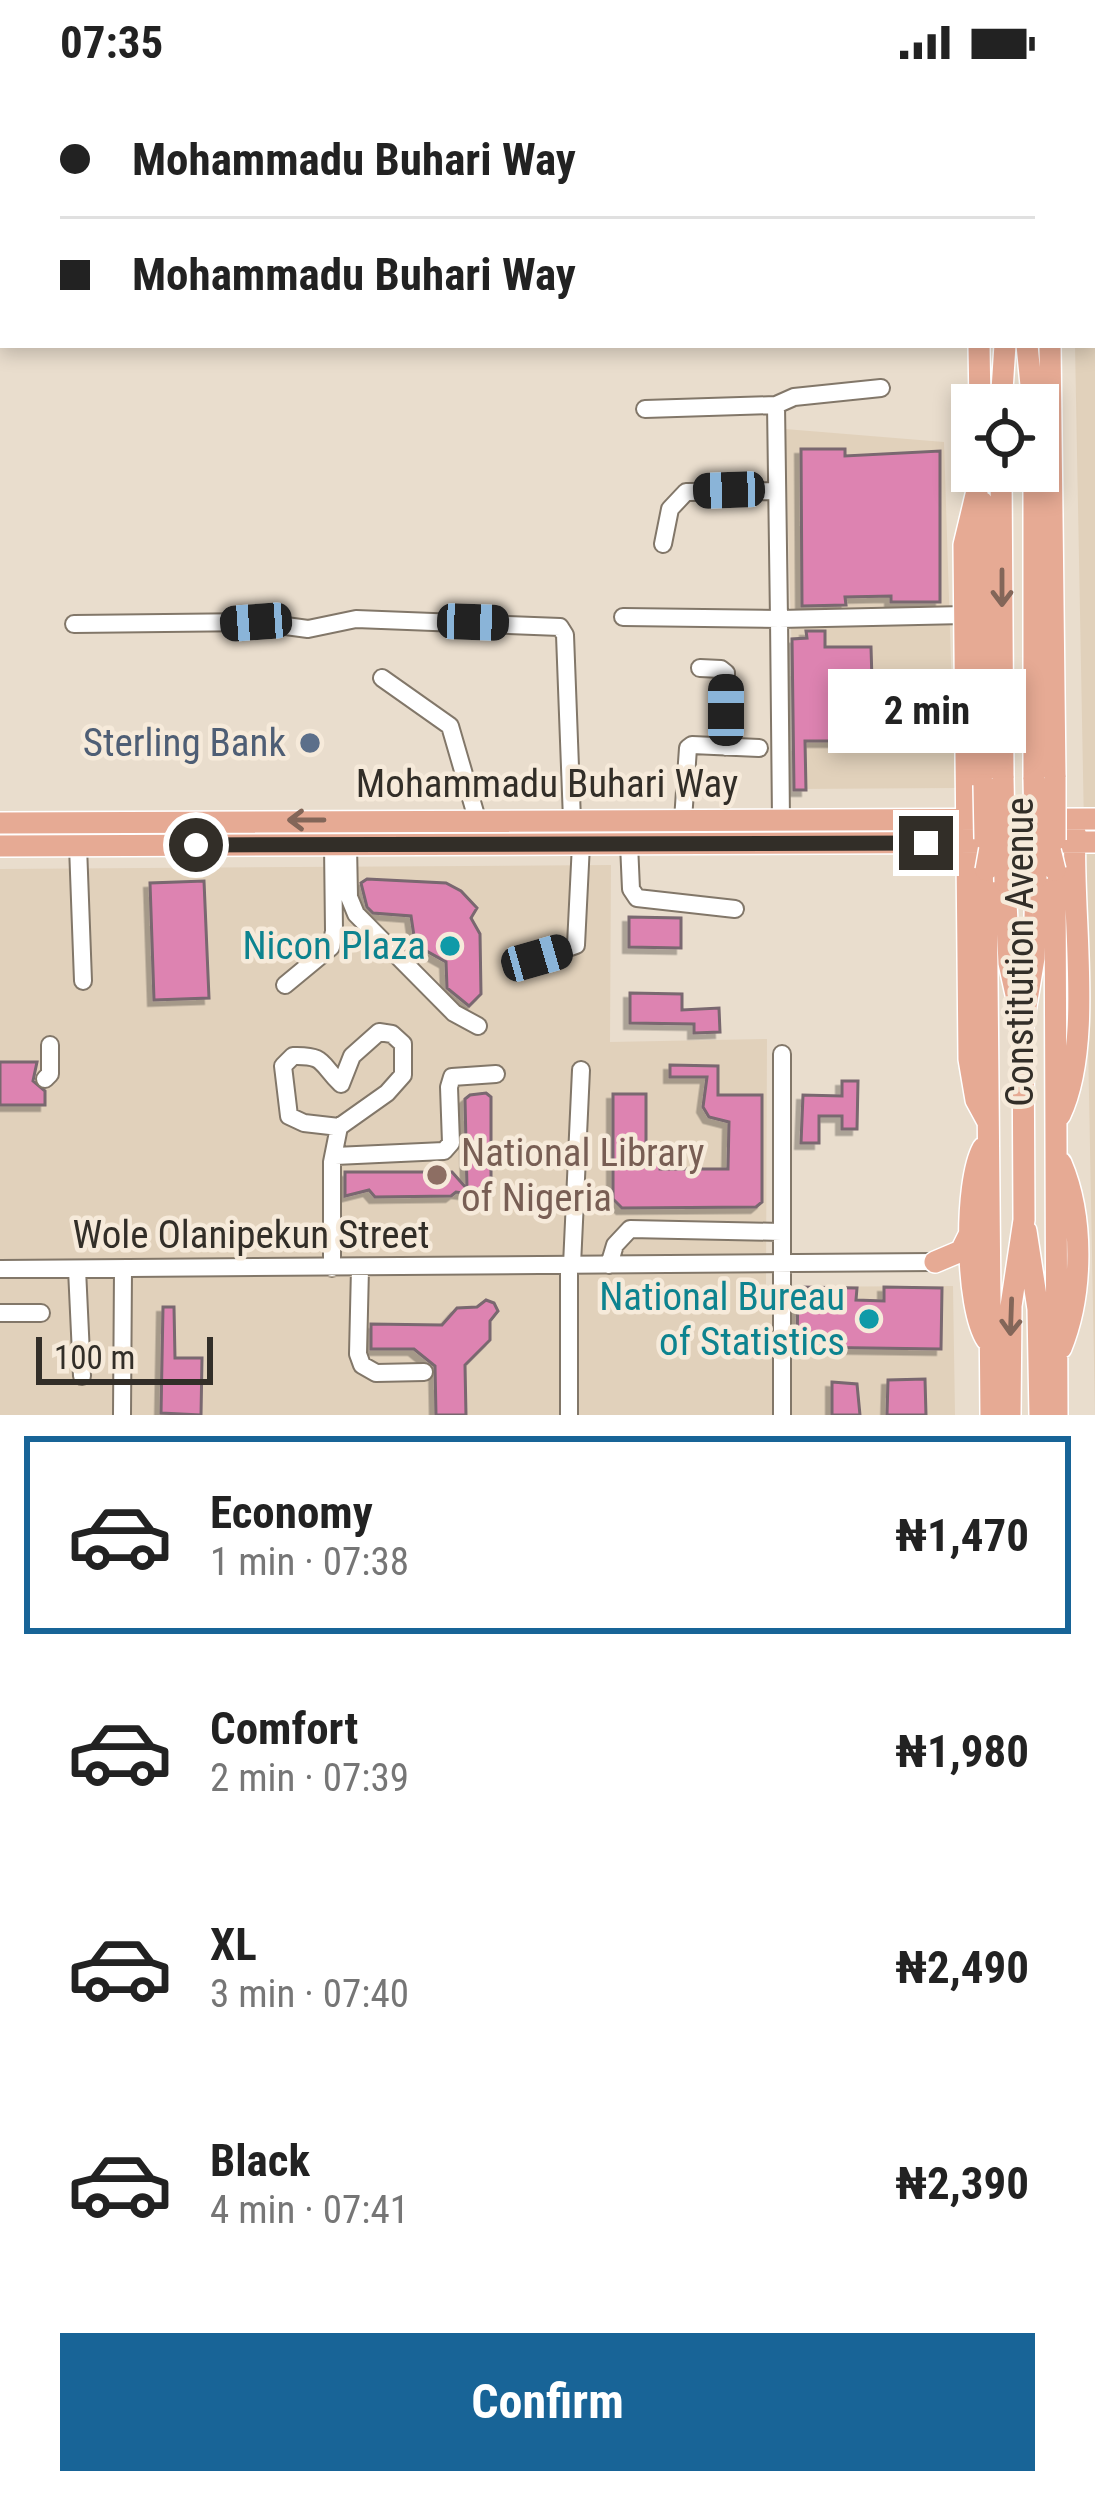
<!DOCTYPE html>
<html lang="en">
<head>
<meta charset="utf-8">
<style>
	body { margin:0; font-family:"Roboto Condensed",sans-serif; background:#f6f6f6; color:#222; height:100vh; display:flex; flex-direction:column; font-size:45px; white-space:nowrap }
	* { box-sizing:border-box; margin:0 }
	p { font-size:39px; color:#767676 }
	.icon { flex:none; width:66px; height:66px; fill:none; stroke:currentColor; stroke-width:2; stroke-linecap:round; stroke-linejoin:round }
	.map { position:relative; height:1331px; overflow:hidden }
	.sheet { display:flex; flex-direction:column; background:#fff; flex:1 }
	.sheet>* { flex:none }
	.banner { position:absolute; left:0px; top:0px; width:1095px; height:264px; box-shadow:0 6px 18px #0003; display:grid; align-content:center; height:264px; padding:0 60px; background:#fff }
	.fabs { position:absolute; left:951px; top:300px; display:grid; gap:24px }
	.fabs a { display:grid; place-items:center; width:108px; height:108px; border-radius:0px; background:#fff; box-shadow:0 6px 18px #0003; font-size:60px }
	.scale { position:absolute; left:36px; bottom:30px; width:177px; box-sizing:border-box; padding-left:12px; border:6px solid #322e28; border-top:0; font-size:33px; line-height:42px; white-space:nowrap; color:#322e28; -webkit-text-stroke:9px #f6eada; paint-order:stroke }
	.end { position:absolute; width:54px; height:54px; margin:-27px; border:15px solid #322e28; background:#fff; box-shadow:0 0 0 6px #fff }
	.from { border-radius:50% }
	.bubble { position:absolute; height:84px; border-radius:0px; background:#fff; box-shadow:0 6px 18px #0003; font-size:39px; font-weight:700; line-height:84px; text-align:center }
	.car { position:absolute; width:36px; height:72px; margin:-36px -18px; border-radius:15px; box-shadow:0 0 9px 3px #0007; background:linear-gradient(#222 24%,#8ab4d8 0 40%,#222 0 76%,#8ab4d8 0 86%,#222 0) }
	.banner b { display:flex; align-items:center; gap:42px; height:114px; font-size:45px }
	.banner b+b { border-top:3px solid #e0e0e0 }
	.banner i { width:30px; height:30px; background:#222 }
	ul { padding:21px 0 0; list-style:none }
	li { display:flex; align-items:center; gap:36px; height:198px; margin:0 24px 18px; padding:0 36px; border:6px solid transparent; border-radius:0px }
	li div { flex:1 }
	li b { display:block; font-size:45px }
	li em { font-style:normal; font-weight:700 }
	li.current { border-color:#186497 }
	li>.icon { width:108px; height:108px; stroke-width:1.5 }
	.action { display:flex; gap:24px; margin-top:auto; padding:24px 60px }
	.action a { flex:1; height:138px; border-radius:0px; background:#186497; color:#fff; font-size:48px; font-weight:700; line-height:138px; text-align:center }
	.status { display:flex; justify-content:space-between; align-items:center; height:84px; padding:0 60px; background:#fff; direction:ltr }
	.status svg { height:33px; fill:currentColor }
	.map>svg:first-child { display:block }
	.built { fill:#e1d1bb }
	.building { fill:#dd83b1; stroke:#79676f; stroke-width:3; filter:url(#shadow) }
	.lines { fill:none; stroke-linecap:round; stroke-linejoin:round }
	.minor-casing { stroke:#827769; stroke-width:20 }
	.major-casing { stroke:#fff; stroke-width:24 }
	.path { stroke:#948c81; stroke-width:3; stroke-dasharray:9 6; stroke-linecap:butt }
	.minor { stroke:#fff; stroke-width:16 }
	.major { stroke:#e6aa94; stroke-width:21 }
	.major-bridge-casing { stroke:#fff; stroke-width:24; stroke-linecap:butt }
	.major-bridge { stroke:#e6aa94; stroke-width:21 }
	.oneway { stroke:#836659 }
	.route { stroke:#322e28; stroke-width:15 }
	.service-dot { fill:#5c6f8a; stroke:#f6eada; stroke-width:4.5 }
	.culture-dot { fill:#0f9aa8; stroke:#f6eada; stroke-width:4.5 }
	.education-dot { fill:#8d6e63; stroke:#f6eada; stroke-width:4.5 }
	.labels { text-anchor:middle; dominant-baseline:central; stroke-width:9; stroke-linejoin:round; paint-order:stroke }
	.service-label { font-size:39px; fill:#4e5e75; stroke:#f6eada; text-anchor:end }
	.street-label { font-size:39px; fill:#322e28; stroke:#f6eada }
	.culture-label { font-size:39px; fill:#0d838f; stroke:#f6eada; text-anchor:end }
	.education-label { font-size:39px; fill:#785e54; stroke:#f6eada; text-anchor:start }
</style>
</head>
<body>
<div class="status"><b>07:35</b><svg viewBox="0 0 49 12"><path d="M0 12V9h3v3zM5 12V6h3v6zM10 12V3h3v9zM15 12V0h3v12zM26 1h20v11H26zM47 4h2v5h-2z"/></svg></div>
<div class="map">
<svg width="1095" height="1331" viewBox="0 0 1095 1331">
	<defs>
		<filter id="shadow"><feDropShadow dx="-5.5" dy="5.5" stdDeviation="0" flood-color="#0004"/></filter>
	</defs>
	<rect width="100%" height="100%" fill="#e9ddcd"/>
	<!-- built -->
	<path class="built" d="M1092,154H1095V1331L1075,261H1092Z
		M785,345L944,358L955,704L796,705Z
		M611,781L610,958L767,955L766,1203L953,1202L955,1331H0V785Z"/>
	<!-- building -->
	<path class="building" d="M801,365H845V372L940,367V518H891V512L845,513L846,521L802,522Z
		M806,547H825V563H871L872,596H839V657H805L806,706H794L792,555L807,554Z
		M367,795L446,799L461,807L477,824L471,834L480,850L481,910L469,922L447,904L446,878L423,865L414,852L411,832L373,829L367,823L361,799Z
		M204,797L209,914L154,916L150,799Z
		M629,833L681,834V864L629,863Z
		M630,909L682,910V926L719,924L720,948L694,949V940L630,939Z
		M0,978H37L33,997L45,1007V1021H0Z
		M670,981L718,982V1011H762V1118L756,1123L622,1124L613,1115V1010H646V1064H658L660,1085H728L729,1038L709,1033L703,1023L707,993H670Z
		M842,997H858L857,1045H842V1032H819V1059H801L803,1011L842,1012Z
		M486,1009L491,1013V1108L487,1112L456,1108L451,1112L375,1113L369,1106L345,1112V1088H452L467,1105L465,1015L470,1011Z
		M798,1203L857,1204L856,1216L884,1217V1203L942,1204L941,1265L797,1263Z
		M486,1216L494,1219L498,1227L490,1237V1256L465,1281L466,1331H436L435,1282L414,1265H371V1240L442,1241L457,1224L477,1223Z
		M163,1223H174L175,1274H202L201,1331L161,1329Z
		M925,1295L926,1331H887L888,1296Z
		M832,1298L857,1300L860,1331H832Z"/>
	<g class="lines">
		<!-- minor casing -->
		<g class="minor-casing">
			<path id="minor" d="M334,0V3
				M741,3V0
				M645,325L776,321
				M663,460L670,425L686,408L776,407
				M623,533L779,535L776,321L794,313L881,304
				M74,540L256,538L308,545L356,535L560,543L565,551L572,736
				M700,584L721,585L726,589L725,663
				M382,594L450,642L477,735
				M683,736L688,664L692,661L759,664
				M781,736L779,535L965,531
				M629,760L631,805L637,814L735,825
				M348,761L349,813L356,830L454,929L478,942
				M78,762L83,897
				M537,875L576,861L581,760
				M285,901L331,863L334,847L333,761
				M782,970V1331
				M45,995L50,990V961
				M332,1078L339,1043L304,1039L289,1032L283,982L293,972C326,971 320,980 341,1000L352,972L379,948L392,950L403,960V991L387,1009L339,1043
				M569,1181V1331
				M572,1181L581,986
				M609,1181L615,1161L630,1145L781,1148
				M332,1184V1078L335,1072L444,1067L451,1059L449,1003L452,993L496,990
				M360,1184L358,1270L362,1281L376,1289L424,1288
				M0,1185L935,1178
				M77,1185L82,1292
				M0,1229H41
				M122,1331L123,1186"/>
		</g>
		<!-- major casing -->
		<g class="major-casing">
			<path id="major" d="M1008,0V3
				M1047,0V3
				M977,3L978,0
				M1092,94H1095
				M0,100H3
				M1092,127H1095
				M0,132H3
				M979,261L980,321
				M1027,261L1033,321
				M1050,261L1055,693
				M1001,321L1005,261
				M1001,387L1003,694
				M981,390L964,461L969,975L976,1016L988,1038
				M982,418L984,701
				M1034,695V387
				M0,739L1095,735
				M0,762L1095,758
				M986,786L991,1331
				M1055,786L1057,1331
				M1005,798L1009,879L1021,933
				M1060,1031C1094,959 1071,830 1075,748
				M983,1064C964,1098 965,1223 987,1256
				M1026,1147L1038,1225L1040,1331
				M935,1178L961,1167L972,1145
				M1061,1264C1083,1210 1084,1133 1061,1079
				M1010,1331L1011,1222L1024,1136L1023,940L1034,874L1036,795"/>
		</g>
		<!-- path -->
		<path class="path" d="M697,0L701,3"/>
		<!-- minor -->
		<use href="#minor" class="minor"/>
		<!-- major -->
		<use href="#major" class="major"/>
		<!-- major-bridge casing -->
		<g class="major-bridge-casing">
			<path id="major-bridge" d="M1055,693V756
				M1003,694L1005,798
				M1034,695L1036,795
				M984,701L985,755
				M1043,737L1055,786
				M986,786L994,741"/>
		</g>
		<!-- major-bridge -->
		<use href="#major-bridge" class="major-bridge"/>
	</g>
	<!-- one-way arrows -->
	<defs><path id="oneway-shaft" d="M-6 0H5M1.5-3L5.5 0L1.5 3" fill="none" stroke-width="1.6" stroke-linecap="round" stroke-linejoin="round" transform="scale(3)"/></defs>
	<g class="oneway">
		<use href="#oneway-shaft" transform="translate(1002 504) rotate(90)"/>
		<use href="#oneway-shaft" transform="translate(306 736) rotate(180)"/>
		<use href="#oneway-shaft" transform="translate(1011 1233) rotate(92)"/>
	</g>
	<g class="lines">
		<!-- route -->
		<path class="route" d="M196,761L926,759"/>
	</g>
	<!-- markers -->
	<circle class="service-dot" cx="310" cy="659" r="12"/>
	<g class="culture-dot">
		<circle cx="450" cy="862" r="12"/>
		<circle cx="869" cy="1235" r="12"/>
	</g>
	<circle class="education-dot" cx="437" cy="1091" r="12"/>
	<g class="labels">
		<!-- service labels -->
		<g class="service-label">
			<text x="286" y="659">Sterling Bank</text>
		</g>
		<!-- street labels -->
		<g class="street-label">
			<text x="547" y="700">Mohammadu Buhari Way</text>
			<text transform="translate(1020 868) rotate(-90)">Constitution Avenue</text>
			<text x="251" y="1151">Wole Olanipekun Street</text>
		</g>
		<!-- culture labels -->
		<g class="culture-label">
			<text x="426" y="862">Nicon Plaza</text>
			<text x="845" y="1213">National Bureau<tspan x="845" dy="45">of Statistics</tspan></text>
		</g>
		<!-- education labels -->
		<g class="education-label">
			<text x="461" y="1069">National Library<tspan x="461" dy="45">of Nigeria</tspan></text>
		</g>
	</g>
</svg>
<div class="fabs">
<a><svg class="icon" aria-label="locate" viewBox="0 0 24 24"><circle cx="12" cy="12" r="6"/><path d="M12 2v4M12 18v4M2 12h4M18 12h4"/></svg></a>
</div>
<div class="scale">100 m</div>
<i class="end from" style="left:196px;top:761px"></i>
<i class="end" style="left:926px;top:759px"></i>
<div class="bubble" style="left:828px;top:585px;width:198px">2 min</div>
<i class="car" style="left:729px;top:406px;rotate:268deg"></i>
<i class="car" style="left:256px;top:538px;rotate:266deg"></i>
<i class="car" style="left:473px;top:538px;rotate:92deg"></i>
<i class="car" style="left:726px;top:626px;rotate:0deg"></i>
<i class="car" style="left:537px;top:874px;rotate:74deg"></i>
<div class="banner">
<b><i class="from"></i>Mohammadu Buhari Way</b>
<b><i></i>Mohammadu Buhari Way</b>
</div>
</div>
<section class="sheet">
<ul>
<li class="current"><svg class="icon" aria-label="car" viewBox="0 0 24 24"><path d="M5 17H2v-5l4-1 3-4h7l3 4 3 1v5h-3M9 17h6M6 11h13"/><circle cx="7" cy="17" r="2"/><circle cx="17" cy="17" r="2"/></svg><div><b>Economy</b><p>1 min · 07:38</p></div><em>₦1,470</em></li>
<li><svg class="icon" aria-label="car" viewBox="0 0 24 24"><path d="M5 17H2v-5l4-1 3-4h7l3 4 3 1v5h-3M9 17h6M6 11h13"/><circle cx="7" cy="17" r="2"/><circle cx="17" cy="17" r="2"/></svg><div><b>Comfort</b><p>2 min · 07:39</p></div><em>₦1,980</em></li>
<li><svg class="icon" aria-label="car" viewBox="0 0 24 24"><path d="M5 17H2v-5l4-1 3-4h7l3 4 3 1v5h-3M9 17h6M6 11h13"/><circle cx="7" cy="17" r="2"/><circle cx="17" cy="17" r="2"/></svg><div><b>XL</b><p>3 min · 07:40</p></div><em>₦2,490</em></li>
<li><svg class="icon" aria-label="car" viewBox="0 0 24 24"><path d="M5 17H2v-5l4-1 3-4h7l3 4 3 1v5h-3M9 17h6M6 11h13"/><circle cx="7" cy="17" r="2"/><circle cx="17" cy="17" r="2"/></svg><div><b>Black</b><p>4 min · 07:41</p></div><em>₦2,390</em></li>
</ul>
<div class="action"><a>Confirm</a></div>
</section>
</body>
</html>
